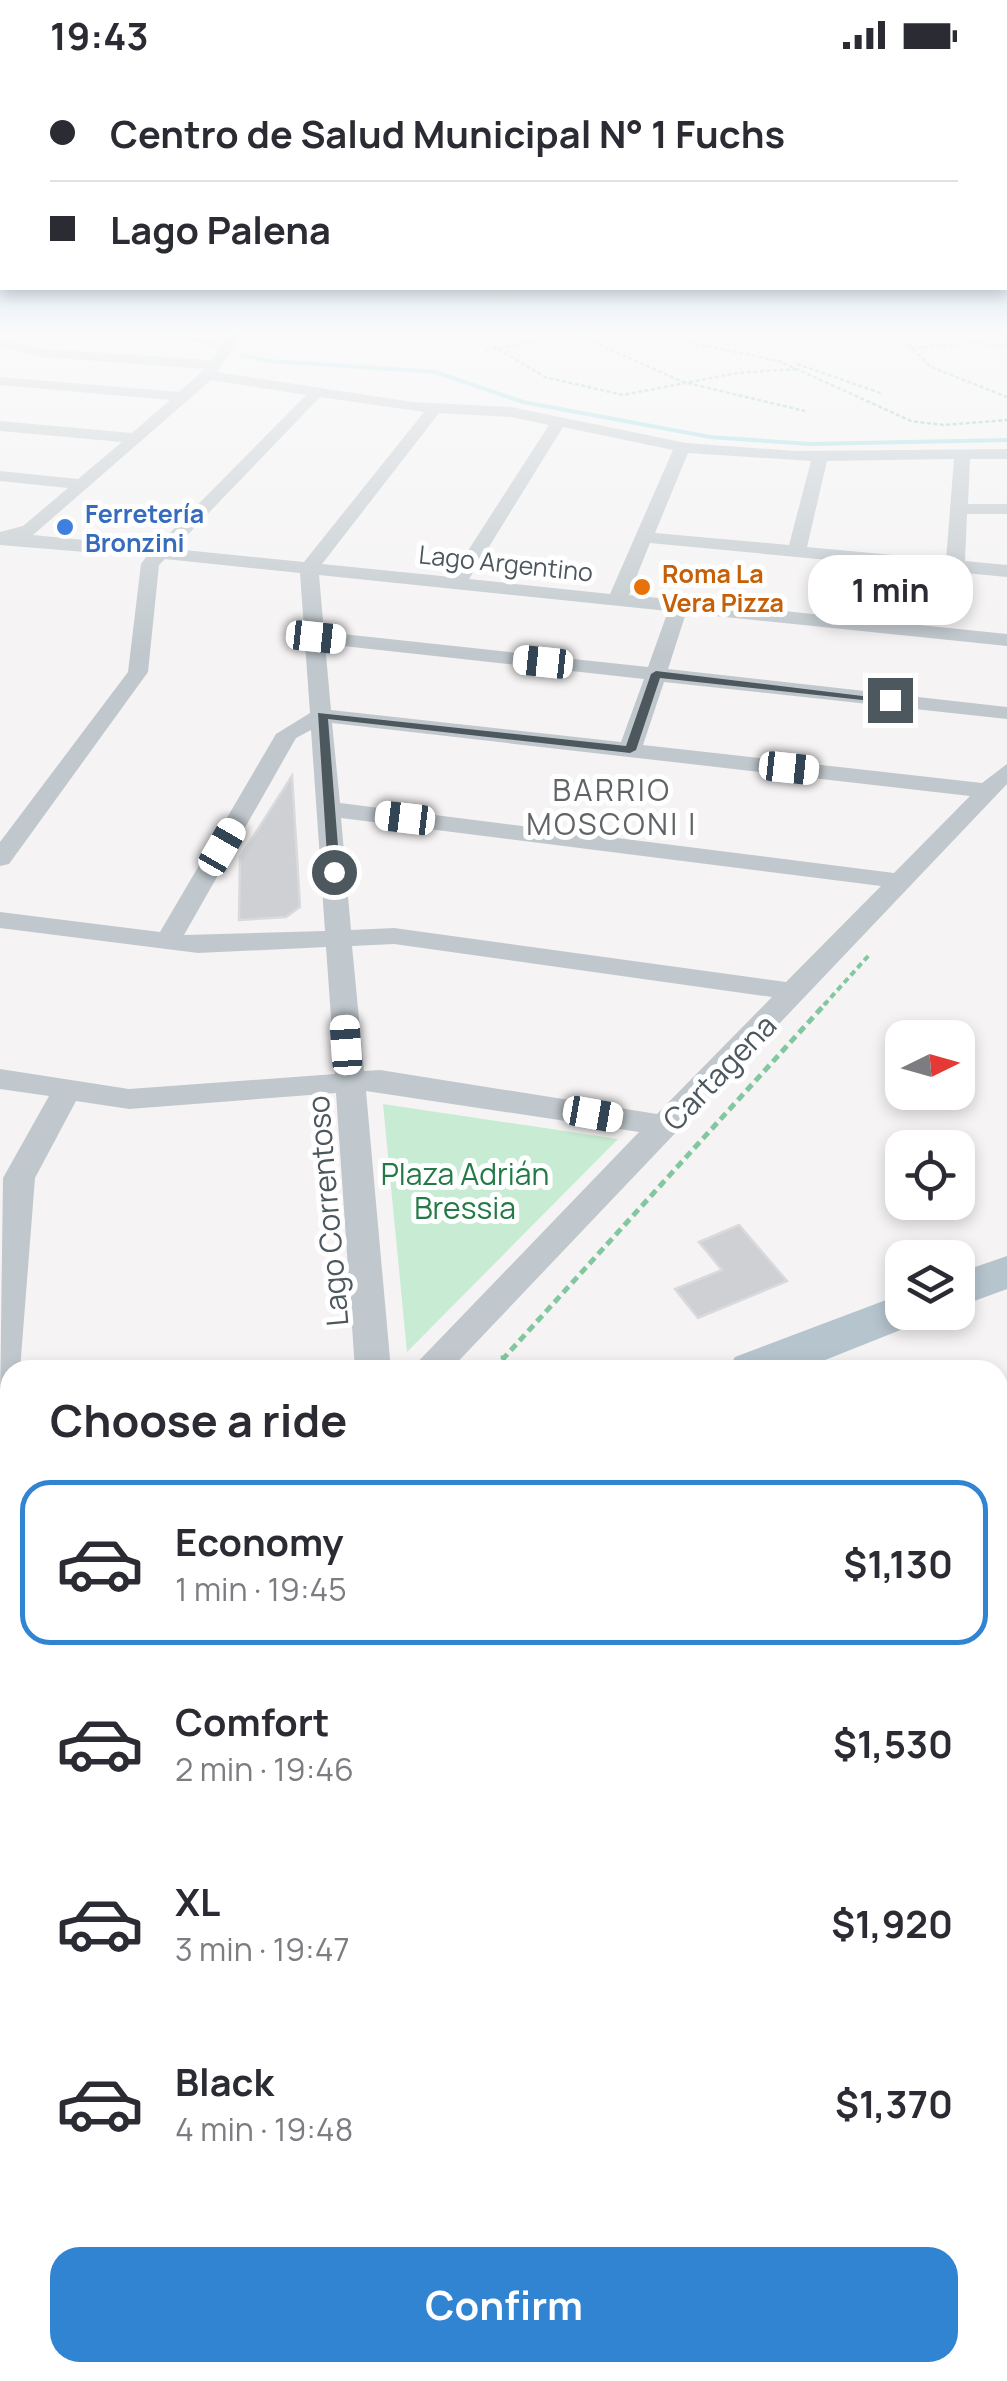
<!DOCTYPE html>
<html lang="en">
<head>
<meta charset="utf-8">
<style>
	body { margin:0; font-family:Manrope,sans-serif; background:#f2f2f3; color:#2b2b33; height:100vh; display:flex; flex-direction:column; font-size:38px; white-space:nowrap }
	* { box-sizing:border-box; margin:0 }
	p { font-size:32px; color:#7c7c81 }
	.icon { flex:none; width:55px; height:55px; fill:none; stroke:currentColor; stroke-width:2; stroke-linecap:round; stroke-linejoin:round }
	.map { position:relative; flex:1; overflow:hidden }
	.details { position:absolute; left:0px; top:1290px; width:1008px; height:1022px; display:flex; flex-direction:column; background:#fff; border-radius:30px 30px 0 0; box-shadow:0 5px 15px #0003 }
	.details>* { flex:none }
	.guide { position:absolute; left:0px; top:0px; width:1008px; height:220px; box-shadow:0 5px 15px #0003; display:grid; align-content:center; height:220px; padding:0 50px; background:#fff }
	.needle { width:65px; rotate:85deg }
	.fabs { position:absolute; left:885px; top:950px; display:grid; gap:20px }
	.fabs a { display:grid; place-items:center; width:90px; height:90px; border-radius:20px; background:#fff; box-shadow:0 5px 15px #0003; font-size:50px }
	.end { position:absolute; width:45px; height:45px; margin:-22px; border:12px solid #4c575e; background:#fff; box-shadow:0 0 0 5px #fff }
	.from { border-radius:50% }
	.bubble { position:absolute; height:70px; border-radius:30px; background:#fff; box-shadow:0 5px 15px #0003; font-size:32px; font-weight:700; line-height:70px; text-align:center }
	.car { position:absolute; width:30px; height:60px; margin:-30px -15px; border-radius:12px; box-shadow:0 0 8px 2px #0007; background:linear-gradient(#fff 24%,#345 0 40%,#fff 0 76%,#345 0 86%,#fff 0) }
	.guide b { display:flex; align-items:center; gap:35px; height:95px; font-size:38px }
	.guide b+b { border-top:2px solid #e1e1e2 }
	.guide i { width:25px; height:25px; background:#2b2b33 }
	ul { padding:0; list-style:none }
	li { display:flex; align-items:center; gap:30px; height:165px; margin:0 20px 15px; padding:0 30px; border:5px solid transparent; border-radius:30px }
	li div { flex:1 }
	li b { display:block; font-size:38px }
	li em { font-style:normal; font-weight:700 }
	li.current { border-color:#3084d2 }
	li>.icon { width:90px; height:90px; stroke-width:1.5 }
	h2 { padding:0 50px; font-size:45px; line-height:120px }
	.action { display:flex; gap:20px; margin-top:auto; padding:20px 50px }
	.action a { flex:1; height:115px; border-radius:30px; background:#3084d2; color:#fff; font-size:40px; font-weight:700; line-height:115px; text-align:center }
	.status { display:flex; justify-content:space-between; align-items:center; height:70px; padding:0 50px; background:#fff; direction:ltr }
	.status svg { height:28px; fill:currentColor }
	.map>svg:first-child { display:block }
	.green { fill:#c8ecd3 }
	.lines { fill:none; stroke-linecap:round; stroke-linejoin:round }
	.stream { stroke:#9adae4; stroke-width:4 }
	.building { fill:#ced0d4; stroke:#d8dadd; stroke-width:2.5 }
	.path-far3 { stroke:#83c7a0; stroke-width:2.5; stroke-dasharray:4 2.5; stroke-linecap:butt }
	.path-far2 { stroke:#83c7a0; stroke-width:4; stroke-dasharray:6 4; stroke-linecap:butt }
	.path-far1 { stroke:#83c7a0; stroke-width:5; stroke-dasharray:8 5; stroke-linecap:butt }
	.path { stroke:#83c7a0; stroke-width:6; stroke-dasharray:9 6; stroke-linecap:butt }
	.minor { fill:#c0c8cd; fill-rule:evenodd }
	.major { fill:#b6c4ce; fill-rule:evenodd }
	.route { fill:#4c575e }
	.shop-dot { fill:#3f7fe0; stroke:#fff; stroke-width:4 }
	.food-dot { fill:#e8710a; stroke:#fff; stroke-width:4 }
	.labels { text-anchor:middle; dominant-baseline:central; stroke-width:10; stroke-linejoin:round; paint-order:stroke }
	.far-shop-label { font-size:25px; font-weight:bold; fill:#366cbe; stroke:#fff; text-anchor:start }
	.far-street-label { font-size:25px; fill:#4c575e; stroke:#fff }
	.far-food-label { font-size:25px; font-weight:bold; fill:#c56008; stroke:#fff; text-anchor:start }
	.far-quarter-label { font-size:30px; letter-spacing:2.5px; fill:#606467; stroke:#fff }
	.street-label { font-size:30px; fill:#4c575e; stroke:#fff }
	.park-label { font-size:30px; fill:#237a47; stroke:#fff }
</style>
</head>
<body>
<div class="status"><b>19:43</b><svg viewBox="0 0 49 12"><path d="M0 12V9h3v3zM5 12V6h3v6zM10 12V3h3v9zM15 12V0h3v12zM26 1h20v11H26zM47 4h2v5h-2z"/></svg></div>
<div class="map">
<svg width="1007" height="2311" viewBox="0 0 1007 2311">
	<rect width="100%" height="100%" fill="#f5f3f3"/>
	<!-- green -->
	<path class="green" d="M383,1034L618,1069L407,1282Z
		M10,1513V1618L0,1622V1517Z"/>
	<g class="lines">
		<!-- stream -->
		<path class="stream" d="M155,261L215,274
			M242,285L270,291L435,302L523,332L710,367L810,374L1007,370"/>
	</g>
	<!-- building -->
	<path class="building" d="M292,706L300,837L286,847L239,850L240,787Z
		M739,1155L787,1211L698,1248L675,1219L722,1200L699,1172Z"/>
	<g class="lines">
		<!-- path-far3 -->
		<path class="path-far3" d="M569,261L683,312L805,341
			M631,261L779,291L911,351L943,355L1007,350
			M894,261L931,297L1007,327
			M493,276L545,307L623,325L737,303L796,299
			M911,278L976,273L1007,277
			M486,280L604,261
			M797,294L883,324"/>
		<!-- path-far2 -->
		<path class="path-far2" d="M824,935L870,884"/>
		<!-- path-far1 -->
		<path class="path-far1" d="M502,1290L826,933"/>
		<!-- path -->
		<path class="path" d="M493,1300L504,1287
			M0,1535L10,1532"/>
		<!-- minor -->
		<path class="minor" d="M230,261H244L217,302L412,332L511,337L686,373L796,381L1007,379V389H970L968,434H1007V444H967L965,491L1007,495V507L650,473L629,525L1007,564V576L686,543L668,599L1007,637V649L664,612L643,675L982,713L1007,694V714L450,1300H410L639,1062L366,1021L391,1300H355L336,1023L129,1039L76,1031L35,1108L20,1300H10V1331L0,1335L3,1108L49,1026L0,1019V999L129,1019L335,1004L326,877L198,883L0,858V842L160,862L276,664L310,643L300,503L165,489L159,495L148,602L9,794L0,796V772L128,602L141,494L146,487L0,475V462L23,456L68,418L0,411V401L78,409L122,372L0,361V351L132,363L170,330L0,315V307L179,322L205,299L44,287L0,277V269L44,279L211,290ZM211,310L306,325L156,477L33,465ZM320,327L424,342L304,492L174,479ZM439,343L511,347L549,355L451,507L322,494ZM563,357L673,380L610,524L469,509ZM688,383L811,391L789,475L655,463ZM954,389L946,490L807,477L827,391ZM319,505L668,541L648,597L324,562ZM325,574L644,609L621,672L331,640ZM332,653L970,726L894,803L340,733ZM311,660L325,861L184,865L296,668ZM341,748L881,816L786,912L394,858L351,860ZM394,874L772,927L657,1044L380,1000L364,1001L352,876Z
			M10,1463V1497L0,1500V1466Z
			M1007,1498V1534L998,1536V1500Z
			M998,1766L1007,1770V1833L998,1829Z
			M95,2302H151V2311H95Z
			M650,2302H706L708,2311H652Z"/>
		<!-- major -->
		<path class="major" d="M1007,1186V1219L958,1237V1203Z
			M902,1224V1242H924L918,1253L800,1300H728L735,1287Z
			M10,1618V1672L0,1676V1622Z"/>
	</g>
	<!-- sky -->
	<linearGradient id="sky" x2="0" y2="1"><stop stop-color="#89c3e6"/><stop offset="0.45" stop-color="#fafafa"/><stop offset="1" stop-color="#fafafa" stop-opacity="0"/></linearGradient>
	<rect width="1007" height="585" fill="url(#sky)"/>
	<!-- route -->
	<path class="route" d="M656,601L895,630L890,633L660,608L636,680L630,683L328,649L340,802L334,806L328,802L318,643L626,676L651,604Z"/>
	<!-- markers -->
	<circle class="shop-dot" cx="65" cy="457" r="10"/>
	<circle class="food-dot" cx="642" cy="517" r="10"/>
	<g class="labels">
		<!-- far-shop labels -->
		<g class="far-shop-label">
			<text x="85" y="443">Ferretería<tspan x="85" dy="29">Bronzini</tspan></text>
		</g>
		<!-- far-street labels -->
		<g class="far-street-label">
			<text transform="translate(506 493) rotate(6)">Lago Argentino</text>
		</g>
		<!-- far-food labels -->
		<g class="far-food-label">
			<text x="662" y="503">Roma La<tspan x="662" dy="29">Vera Pizza</tspan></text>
		</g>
		<!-- far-quarter labels -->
		<g class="far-quarter-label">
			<text x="612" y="719">BARRIO<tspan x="612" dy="34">MOSCONI I</tspan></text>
		</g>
		<!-- street labels -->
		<g class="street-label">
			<text transform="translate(719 1002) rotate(-46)">Cartagena</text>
			<text transform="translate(327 1141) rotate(-95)">Lago Correntoso</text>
		</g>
		<!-- park labels -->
		<g class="park-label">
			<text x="465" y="1103">Plaza Adrián<tspan x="465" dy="34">Bressia</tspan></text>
		</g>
	</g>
</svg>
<div class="fabs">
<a><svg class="needle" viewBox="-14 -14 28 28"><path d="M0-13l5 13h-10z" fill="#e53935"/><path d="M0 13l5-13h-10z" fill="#7c7c81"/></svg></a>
<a><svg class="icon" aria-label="locate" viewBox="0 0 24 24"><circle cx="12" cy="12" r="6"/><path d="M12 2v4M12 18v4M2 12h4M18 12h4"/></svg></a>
<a><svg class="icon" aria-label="layers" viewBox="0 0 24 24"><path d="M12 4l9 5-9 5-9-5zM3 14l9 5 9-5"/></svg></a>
</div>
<i class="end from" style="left:334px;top:802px"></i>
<i class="end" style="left:890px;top:630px"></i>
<div class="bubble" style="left:808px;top:485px;width:165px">1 min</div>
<i class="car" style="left:316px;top:567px;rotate:96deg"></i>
<i class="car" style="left:543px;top:592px;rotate:276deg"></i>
<i class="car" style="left:789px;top:698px;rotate:96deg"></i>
<i class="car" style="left:405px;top:748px;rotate:277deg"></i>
<i class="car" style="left:222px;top:777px;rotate:30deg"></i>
<i class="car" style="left:346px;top:975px;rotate:356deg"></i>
<i class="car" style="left:593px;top:1044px;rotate:100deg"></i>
<div class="guide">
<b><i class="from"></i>Centro de Salud Municipal N° 1 Fuchs</b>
<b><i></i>Lago Palena</b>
</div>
<section class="details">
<h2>Choose a ride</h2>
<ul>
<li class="current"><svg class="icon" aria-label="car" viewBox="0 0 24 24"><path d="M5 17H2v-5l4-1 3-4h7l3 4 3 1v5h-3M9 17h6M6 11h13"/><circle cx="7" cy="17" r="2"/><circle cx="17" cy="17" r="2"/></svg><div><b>Economy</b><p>1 min · 19:45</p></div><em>$1,130</em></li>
<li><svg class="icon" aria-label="car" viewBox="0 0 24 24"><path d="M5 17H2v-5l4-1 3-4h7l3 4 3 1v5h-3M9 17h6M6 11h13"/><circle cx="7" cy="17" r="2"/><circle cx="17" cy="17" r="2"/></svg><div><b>Comfort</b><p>2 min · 19:46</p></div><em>$1,530</em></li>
<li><svg class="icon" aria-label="car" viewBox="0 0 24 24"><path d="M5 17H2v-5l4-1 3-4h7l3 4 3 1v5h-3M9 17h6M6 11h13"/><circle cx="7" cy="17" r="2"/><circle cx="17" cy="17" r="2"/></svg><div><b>XL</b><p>3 min · 19:47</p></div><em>$1,920</em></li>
<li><svg class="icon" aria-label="car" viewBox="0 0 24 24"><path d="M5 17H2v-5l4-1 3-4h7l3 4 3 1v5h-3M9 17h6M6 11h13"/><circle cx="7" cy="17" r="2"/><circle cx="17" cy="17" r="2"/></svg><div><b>Black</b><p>4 min · 19:48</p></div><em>$1,370</em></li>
</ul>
<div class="action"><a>Confirm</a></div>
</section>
</div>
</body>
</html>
